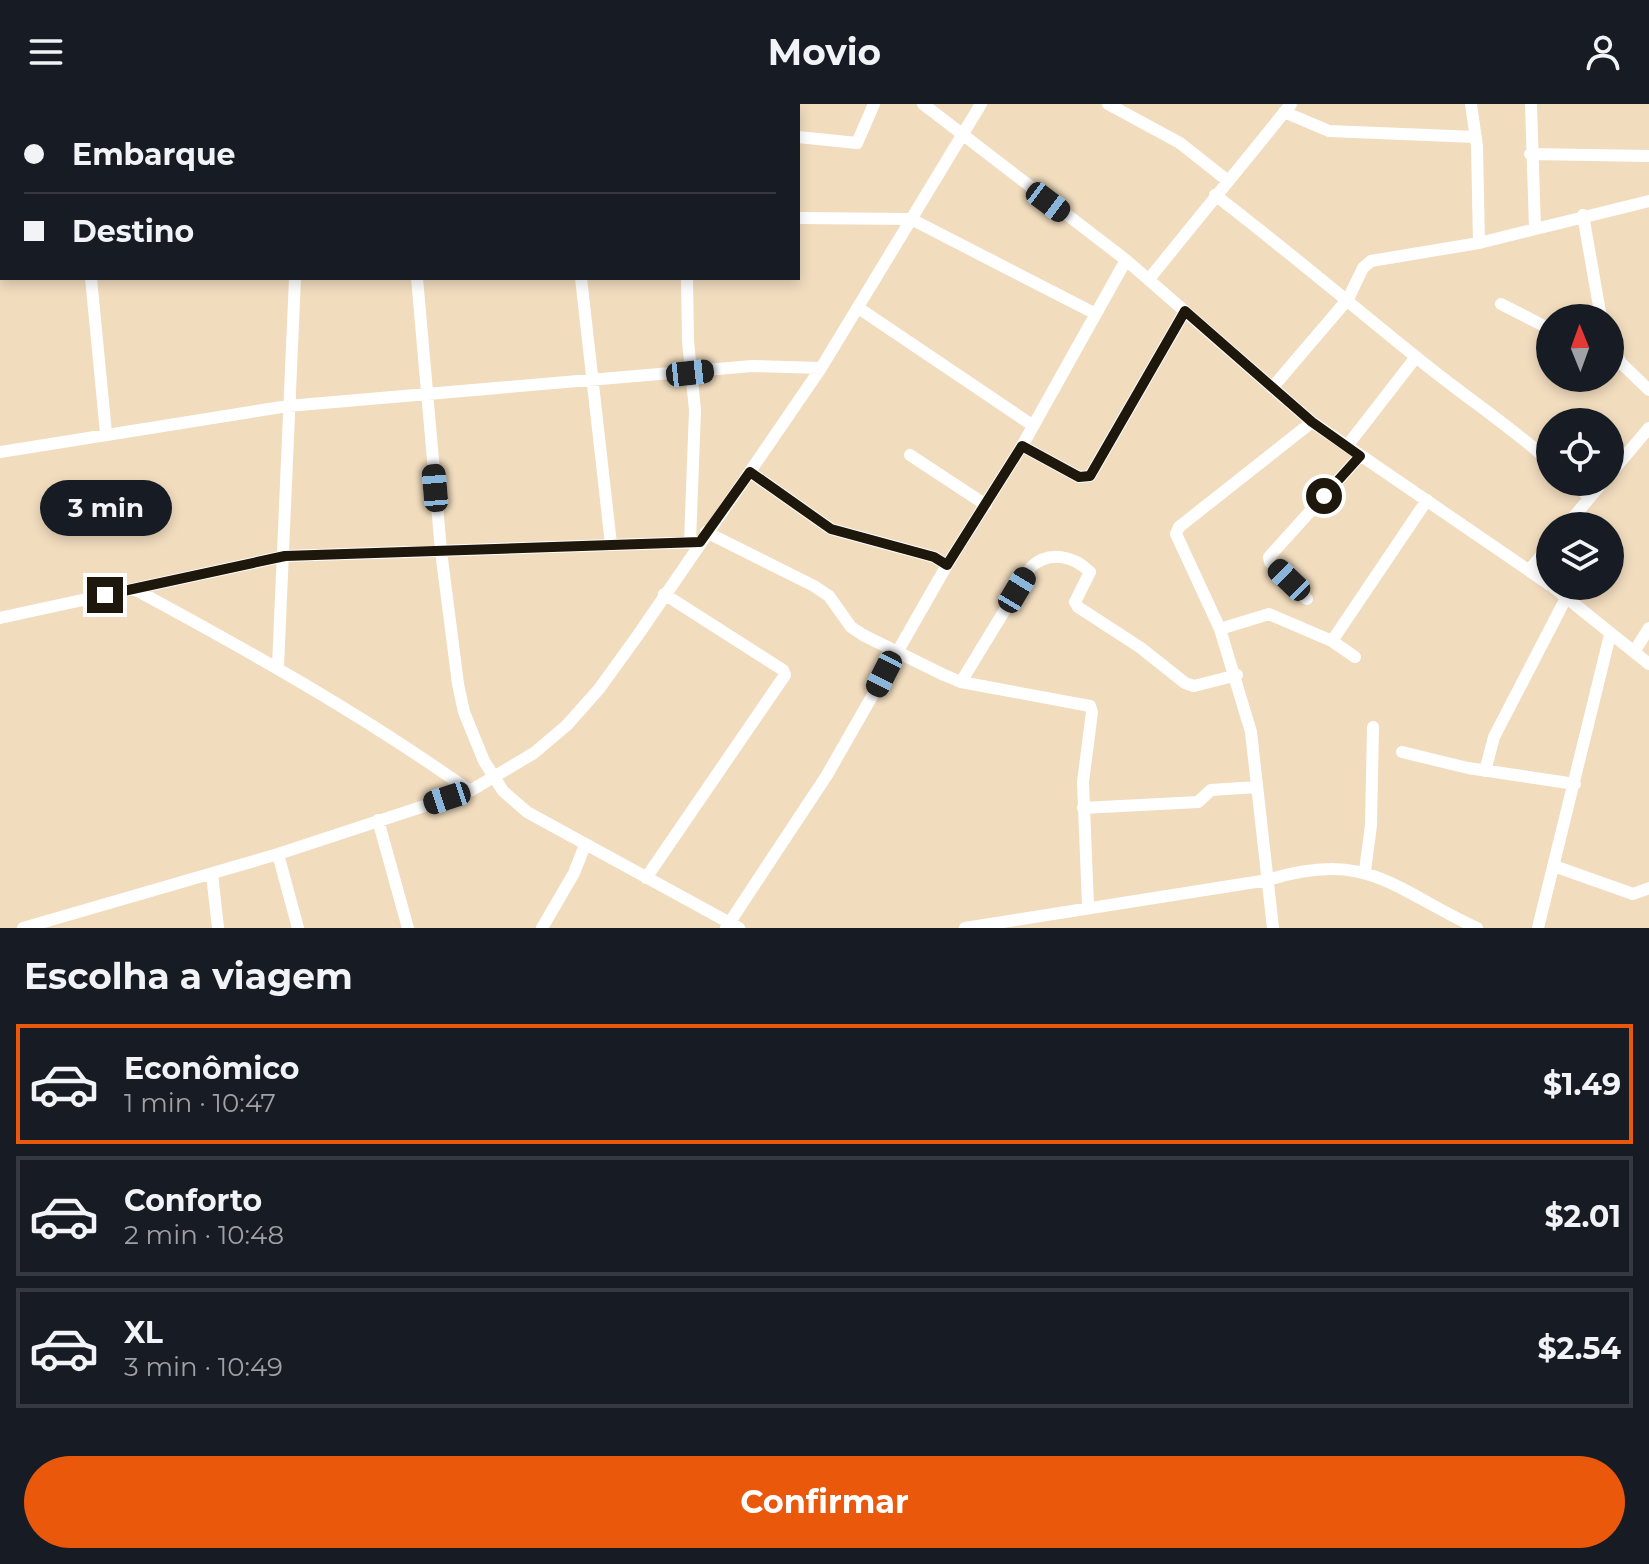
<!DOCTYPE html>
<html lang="pt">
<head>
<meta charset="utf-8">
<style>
	body { margin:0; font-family:Montserrat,sans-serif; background:#20242c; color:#f1f3f6; height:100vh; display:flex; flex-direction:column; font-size:30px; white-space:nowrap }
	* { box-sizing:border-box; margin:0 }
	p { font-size:26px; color:#9ea1a6 }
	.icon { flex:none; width:44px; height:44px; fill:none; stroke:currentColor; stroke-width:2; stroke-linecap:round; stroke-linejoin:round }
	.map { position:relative; height:824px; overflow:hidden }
	.side { display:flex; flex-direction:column; background:#171b24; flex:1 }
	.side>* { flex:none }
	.guide { position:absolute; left:0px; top:0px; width:800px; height:176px; box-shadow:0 4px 12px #0003; display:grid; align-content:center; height:176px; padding:0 24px; background:#171b24 }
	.needle { width:52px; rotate:359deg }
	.fabs { position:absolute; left:1536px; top:200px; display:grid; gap:16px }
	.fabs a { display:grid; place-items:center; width:88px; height:88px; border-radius:50%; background:#171b24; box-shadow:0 4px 12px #0003; font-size:40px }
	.end { position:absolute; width:36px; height:36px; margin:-18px; border:10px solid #1e170c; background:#fff; box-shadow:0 0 0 4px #fff }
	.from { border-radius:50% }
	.bubble { position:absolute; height:56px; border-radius:28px; background:#171b24; box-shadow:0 4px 12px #0003; font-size:26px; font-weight:700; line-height:56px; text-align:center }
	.car { position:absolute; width:24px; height:48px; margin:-24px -12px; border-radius:10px; box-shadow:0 0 6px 2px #0007; background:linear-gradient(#222 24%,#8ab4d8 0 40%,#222 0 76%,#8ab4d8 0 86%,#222 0) }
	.guide b { display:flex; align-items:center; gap:28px; height:76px; font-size:30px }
	.guide b+b { border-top:2px solid #363941 }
	.guide i { width:20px; height:20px; background:#f1f3f6 }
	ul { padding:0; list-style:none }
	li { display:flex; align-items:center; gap:24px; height:120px; margin:0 16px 12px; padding:0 8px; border:4px solid #363941; border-radius:0px }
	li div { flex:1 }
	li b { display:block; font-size:30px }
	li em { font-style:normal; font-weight:700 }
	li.selected { border-color:#ea580c }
	li>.icon { width:72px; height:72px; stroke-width:1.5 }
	h2 { padding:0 24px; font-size:36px; line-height:96px }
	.button { display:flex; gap:16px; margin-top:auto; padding:16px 24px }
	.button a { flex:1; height:92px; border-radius:48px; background:#ea580c; color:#fff; font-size:32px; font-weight:700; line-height:92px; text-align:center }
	header { display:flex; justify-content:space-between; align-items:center; height:104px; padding:0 24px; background:#171b24; font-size:36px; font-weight:700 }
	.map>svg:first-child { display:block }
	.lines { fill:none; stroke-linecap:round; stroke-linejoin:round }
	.minor { stroke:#fff; stroke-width:12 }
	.route { stroke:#1e170c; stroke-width:10 }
</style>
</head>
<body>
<header><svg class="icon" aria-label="menu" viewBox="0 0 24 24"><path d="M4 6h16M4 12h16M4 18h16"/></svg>Movio<svg class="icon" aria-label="person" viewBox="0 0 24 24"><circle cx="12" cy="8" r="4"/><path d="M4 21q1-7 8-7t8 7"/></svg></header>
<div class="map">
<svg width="1649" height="824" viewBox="0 0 1649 824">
	<rect width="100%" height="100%" fill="#f1dcbe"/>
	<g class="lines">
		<!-- minor -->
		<path class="minor" d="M56,0L57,2
			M292,0V2
			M687,0V2
			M923,0L1126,156L1312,318L1550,481
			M1108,0L1180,39L1228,77
			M1471,0L1477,42L1479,139
			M1531,0L1535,124
			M389,2V0
			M511,2V0
			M1284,8L1329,27L1476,33
			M798,33L857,39L874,0
			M1530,50L1649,52
			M1215,91C1283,143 1348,198 1415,252C1459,289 1507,319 1550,358
			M1583,111L1601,214
			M798,114L911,115L1096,210
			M0,137H2
			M91,174L106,329
			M417,174L441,447L458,580L464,608L484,657L503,687L527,708L739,824
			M581,174L611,440
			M687,174L688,237L695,306L690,438
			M1149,175L1291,0
			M1501,200L1550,225
			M860,205L1032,321
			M1610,239L1621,259L1649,286
			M1272,284L1348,195L1363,164L1371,157L1479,139L1649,97
			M1022,342L1079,373L1090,372L1185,207
			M1347,342L1416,253
			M0,348L288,302L752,262L821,264
			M910,351L986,401
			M750,368L831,425L934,453L947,461
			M1610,370L1649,324
			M1573,378L1589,393
			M1566,422L1603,378
			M706,428L814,482L829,492L851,523L863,531L944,571L961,578L1090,602L1092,608L1083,678L1088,802
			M1530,465L1550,441
			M1552,482L1649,560
			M134,485C249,547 363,611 470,687
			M1307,495L1270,458L1269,453L1360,352
			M0,514L285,452L700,438
			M1220,525L1269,510L1332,537L1355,553
			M1332,537L1427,396
			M1634,548L1649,524
			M278,562L295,174
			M961,578L1031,463C1049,446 1074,452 1090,468L1075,498L1078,503L1141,544L1185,579L1194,582L1237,571
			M1402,648L1468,664L1575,680
			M1485,667L1494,633L1566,494
			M1083,704L1198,698L1211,686L1257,683
			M378,716L408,824
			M278,750L298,824
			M1554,762L1633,790L1649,784
			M1365,767L1371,721L1373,623
			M212,770L218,824
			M646,774L785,571L783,566L664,490
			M23,824L278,750L470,687L534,649L567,621L599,585L638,531L821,264L981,0
			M542,824L574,769L585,741
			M726,824L827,671L947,461L1022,342L1126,156
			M965,824L1268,776C1367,745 1393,785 1477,824
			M1273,824L1251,628L1220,525L1176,430L1179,423L1312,318
			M1538,824L1610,531"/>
	</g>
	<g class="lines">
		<!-- route -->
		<path class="route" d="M105,491L285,452L700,438L750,368L831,425L934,453L947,461L1022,342L1079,373L1090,372L1185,207L1312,318L1360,352L1324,392"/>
	</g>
</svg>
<div class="fabs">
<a><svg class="needle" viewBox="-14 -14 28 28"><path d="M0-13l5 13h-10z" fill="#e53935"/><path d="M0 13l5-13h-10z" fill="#9ea1a6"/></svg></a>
<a><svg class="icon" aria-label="locate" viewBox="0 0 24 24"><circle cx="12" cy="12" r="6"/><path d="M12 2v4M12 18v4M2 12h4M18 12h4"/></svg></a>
<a><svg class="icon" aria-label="layers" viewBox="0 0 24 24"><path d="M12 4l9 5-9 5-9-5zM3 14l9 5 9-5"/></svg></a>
</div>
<i class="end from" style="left:1324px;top:392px"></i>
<i class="end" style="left:105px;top:491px"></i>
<div class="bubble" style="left:40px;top:376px;width:132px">3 min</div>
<i class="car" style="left:1048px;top:98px;rotate:127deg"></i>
<i class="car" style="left:690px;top:269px;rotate:84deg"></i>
<i class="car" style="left:435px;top:384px;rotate:355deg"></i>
<i class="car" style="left:1289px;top:476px;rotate:314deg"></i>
<i class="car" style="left:1017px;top:486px;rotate:31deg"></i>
<i class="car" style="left:884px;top:570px;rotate:207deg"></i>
<i class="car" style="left:447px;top:694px;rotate:252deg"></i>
<div class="guide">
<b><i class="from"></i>Embarque</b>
<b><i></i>Destino</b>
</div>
</div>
<section class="side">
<h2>Escolha a viagem</h2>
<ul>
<li class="selected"><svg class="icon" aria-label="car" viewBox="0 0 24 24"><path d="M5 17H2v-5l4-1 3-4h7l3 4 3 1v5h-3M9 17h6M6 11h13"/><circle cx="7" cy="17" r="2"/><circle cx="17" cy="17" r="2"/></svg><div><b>Econômico</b><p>1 min · 10:47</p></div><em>$1.49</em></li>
<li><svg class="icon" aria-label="car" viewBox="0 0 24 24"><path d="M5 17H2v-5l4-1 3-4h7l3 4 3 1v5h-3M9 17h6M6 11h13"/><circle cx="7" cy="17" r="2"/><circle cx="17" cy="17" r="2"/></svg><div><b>Conforto</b><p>2 min · 10:48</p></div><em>$2.01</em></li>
<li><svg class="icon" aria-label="car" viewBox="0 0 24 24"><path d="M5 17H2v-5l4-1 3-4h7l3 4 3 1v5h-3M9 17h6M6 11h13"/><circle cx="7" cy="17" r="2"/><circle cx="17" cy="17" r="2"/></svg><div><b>XL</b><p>3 min · 10:49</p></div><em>$2.54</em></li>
</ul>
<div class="button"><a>Confirmar</a></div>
</section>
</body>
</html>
